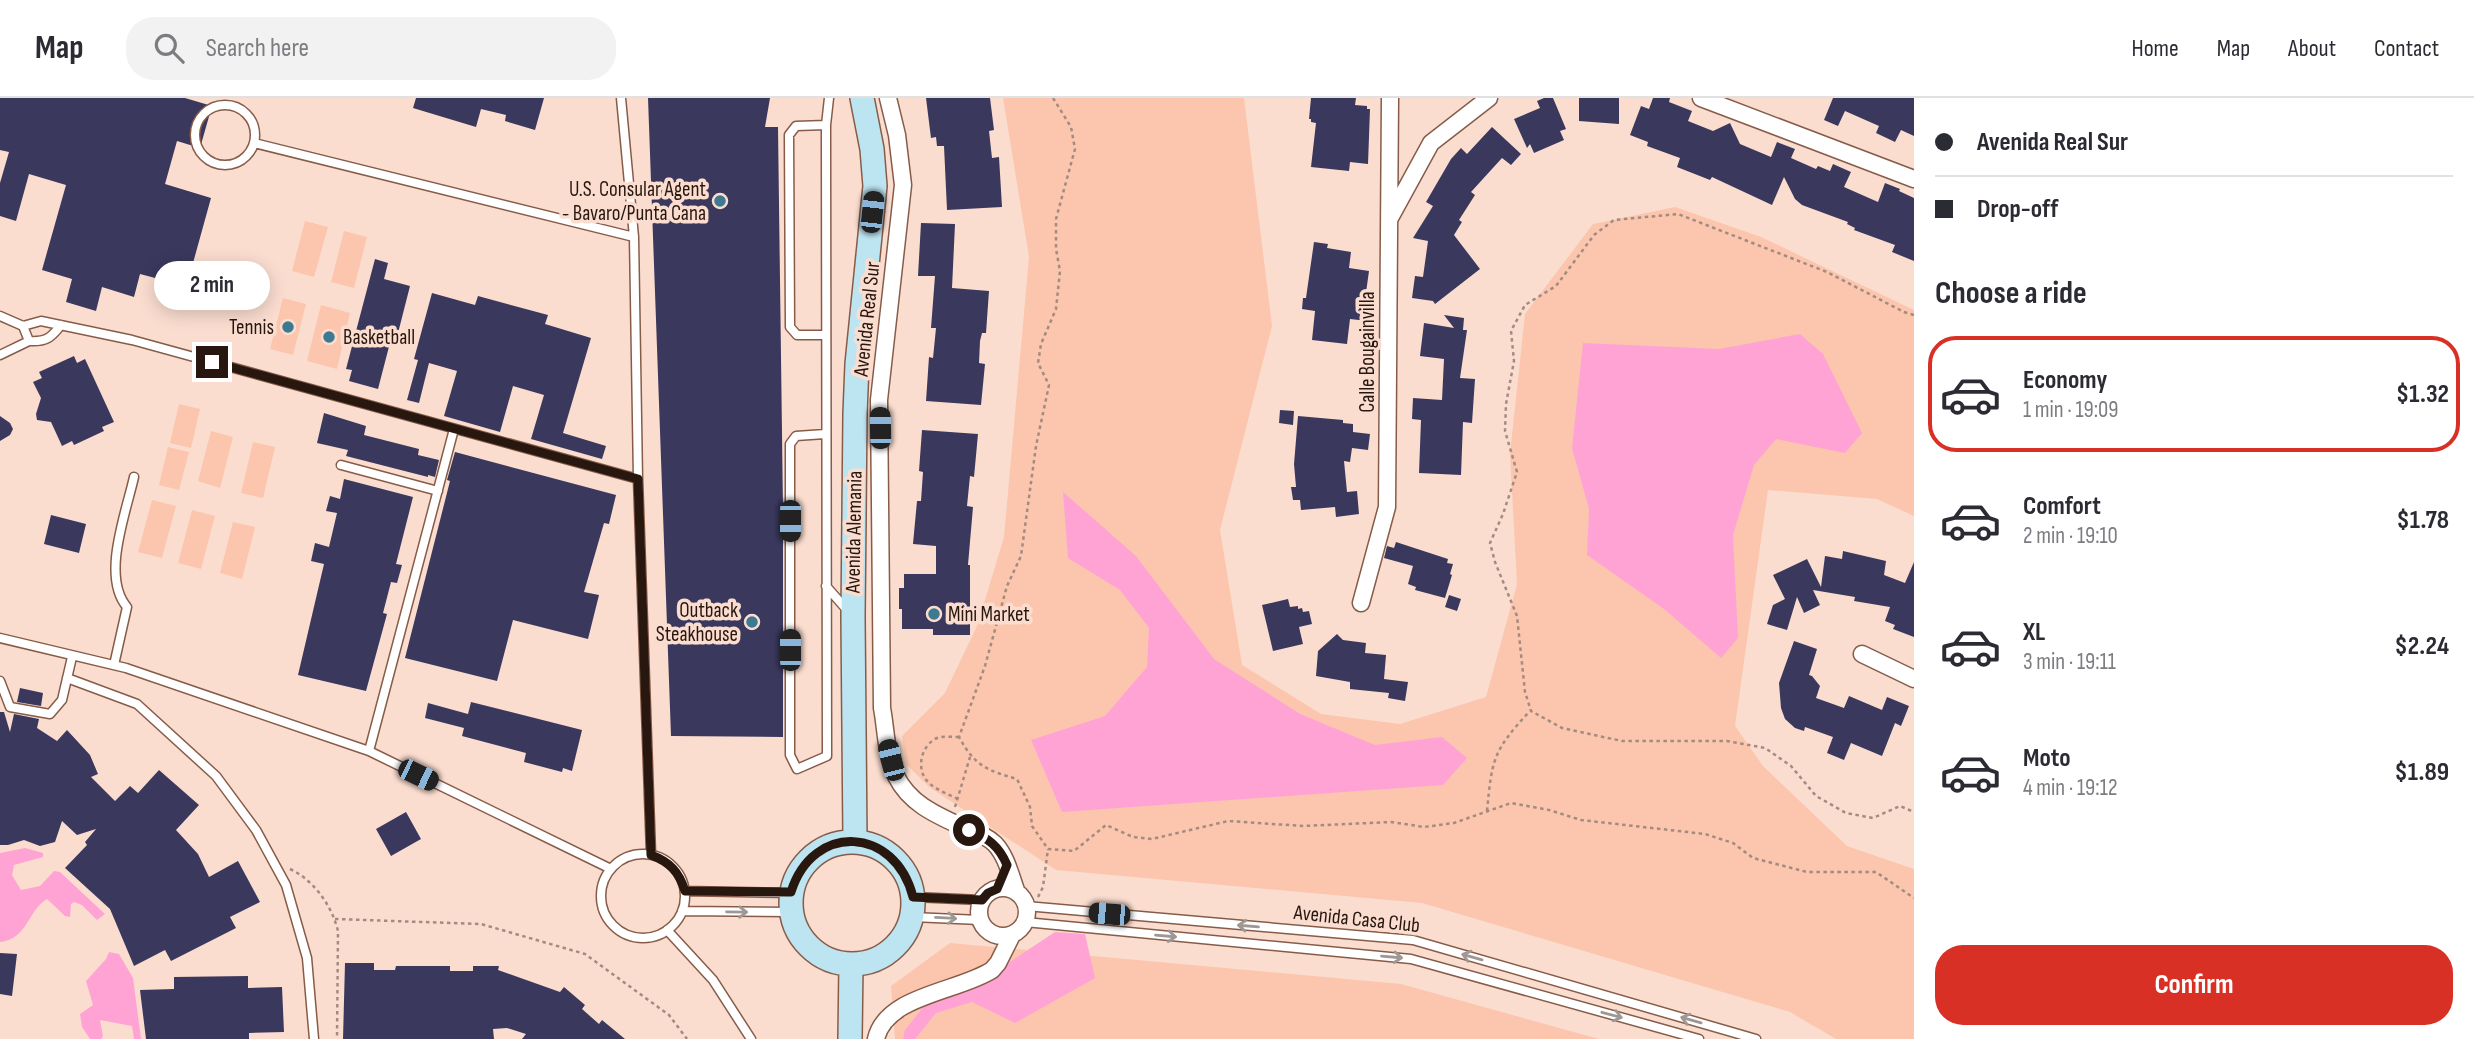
<!DOCTYPE html>
<html lang="en">
<head>
<meta charset="utf-8">
<style>
	body { margin:0; font-family:"Sofia Sans Condensed",sans-serif; background:#f2f2f3; color:#2b2b33; height:100vh; display:flex; flex-direction:column; font-size:26px; white-space:nowrap }
	* { box-sizing:border-box; margin:0 }
	p { font-size:23px; color:#7c7c81 }
	.icon { flex:none; width:38px; height:38px; fill:none; stroke:currentColor; stroke-width:2; stroke-linecap:round; stroke-linejoin:round }
	.map { position:relative; flex:1; overflow:hidden }
	.side { display:flex; flex-direction:column; background:#fff; width:560px }
	.side>* { flex:none }
	.banner { display:grid; align-content:center; height:154px; padding:0 21px; background:#fff }
	.end { position:absolute; width:32px; height:32px; margin:-16px; border:9px solid #28170f; background:#fff; box-shadow:0 0 0 4px #fff }
	.from { border-radius:50% }
	.bubble { position:absolute; height:49px; border-radius:24px; background:#fff; box-shadow:0 4px 18px #0003; font-size:23px; font-weight:700; line-height:49px; text-align:center }
	.car { position:absolute; width:21px; height:42px; margin:-21px -10px; border-radius:9px; box-shadow:0 0 5px 2px #0007; background:linear-gradient(#222 24%,#8ab4d8 0 40%,#222 0 76%,#8ab4d8 0 86%,#222 0) }
	.banner b { display:flex; align-items:center; gap:24px; height:66px; font-size:26px }
	.banner b+b { border-top:2px solid #e1e1e2 }
	.banner i { width:18px; height:18px; background:#2b2b33 }
	ul { padding:0; list-style:none }
	li { display:flex; align-items:center; gap:21px; height:116px; margin:0 14px 10px; padding:0 7px; border:4px solid transparent; border-radius:28px }
	li div { flex:1 }
	li b { display:block; font-size:26px }
	li em { font-style:normal; font-weight:700 }
	li.active { border-color:#d93025 }
	li>.icon { width:63px; height:63px; stroke-width:1.5 }
	h2 { padding:0 21px; font-size:32px; line-height:84px }
	.cta { display:flex; gap:14px; margin-top:auto; padding:14px 21px }
	.cta a { flex:1; height:80px; border-radius:28px; background:#d93025; color:#fff; font-size:28px; font-weight:700; line-height:80px; text-align:center }
	header { display:flex; align-items:center; gap:42px; box-sizing:border-box; height:98px; padding:0 35px; background:#fff; border-bottom:2px solid #e1e1e2 }
	header strong { font-size:33px }
	nav { display:flex; gap:38px; margin-inline-start:auto; font-size:24px }
	.search { width:490px; height:63px; background:#f2f2f3; display:flex; align-items:center; gap:18px; box-sizing:border-box; padding:0 24px; border-radius:28px; color:#7c7c81; font-size:26px }
	main { display:flex; flex:1; min-height:0 }
	.map>svg:first-child { display:block }
	.green { fill:#fbc6ad }
	.water { fill:#ffa3d5 }
	.building { fill:#3a385c }
	.lines { fill:none; stroke-linecap:round; stroke-linejoin:round }
	.lane-casing { stroke:#865c49; stroke-width:11 }
	.street-casing { stroke:#865c49; stroke-width:19 }
	.secondary-casing { stroke:#865c49; stroke-width:26 }
	.path { stroke:#a48b80; stroke-width:2.5; stroke-dasharray:3.5 3.5; stroke-linecap:butt }
	.lane { stroke:#fff; stroke-width:8 }
	.street { stroke:#fff; stroke-width:16 }
	.secondary { stroke:#bce4f1; stroke-width:23 }
	.oneway { stroke:#9e9793 }
	.route { stroke:#28170f; stroke-width:9 }
	.poi-dot { fill:#3d7991; stroke:#fbddd0; stroke-width:2.5 }
	.labels { text-anchor:middle; dominant-baseline:central; stroke-width:7; stroke-linejoin:round; paint-order:stroke }
	.poi-label { font-size:21px; fill:#28170f; stroke:#fbddd0; text-anchor:end }
	.street-label { font-size:21px; fill:#28170f; stroke:#fbddd0 }
</style>
</head>
<body>
<header>
<strong>Map</strong>
<div class="search"><svg class="icon" aria-label="search" viewBox="0 0 24 24"><circle cx="10" cy="10" r="6"/><path d="M15 15l6 6"/></svg>Search here</div>
<nav><a>Home</a><a>Map</a><a>About</a><a>Contact</a></nav>
</header>
<main>
<div class="map">
<svg width="1914" height="941" viewBox="0 0 1914 941">
	<rect width="100%" height="100%" fill="#fbddd0"/>
	<!-- green -->
	<path class="green" d="M1003,0H1244L1272,228L1220,432L1242,567L1321,616L1400,626L1486,599L1517,486L1510,356L1525,216L1593,126L1675,109L1761,139L1914,212V418L1877,401L1768,392L1735,628L1763,668L1847,748L1914,771V941H1836L1790,914L1422,805L1056,772L929,689L906,666L902,638L945,595L977,528L1004,439L1029,159Z
		M305,123L328,129L314,179L292,173Z
		M344,133L367,139L354,190L331,184Z
		M283,200L306,206L293,257L270,251Z
		M321,207L350,215L337,271L307,263Z
		M179,306L200,311L191,350L170,345Z
		M211,333L233,339L220,390L198,383Z
		M253,344L275,349L263,400L241,395Z
		M168,349L189,354L179,392L159,387Z
		M152,402L176,408L162,460L138,454Z
		M192,412L215,418L201,471L178,465Z
		M233,424L255,429L242,481L220,475Z
		M950,845L1401,886L1599,941H895L891,888Z"/>
	<!-- water -->
	<path class="water" d="M1800,236L1823,256L1862,335L1845,355L1776,341L1754,367L1733,437L1738,540L1721,560L1664,511L1587,457L1589,411L1572,350L1583,245L1719,251Z
		M1063,394L1136,458L1214,561L1300,616L1375,647L1442,639L1467,660L1443,687L1062,714L1031,642L1105,618L1147,569L1149,530L1120,492L1068,460Z
		M25,750L43,755V759L14,767L12,777L21,792L40,788L54,773L60,774L105,816L97,822L82,807L74,804L71,806L70,819L65,818L47,801C27,813 28,841 0,844V755Z
		M1055,834L1085,836L1095,880L1015,925L972,904L936,915L915,941H903L905,932L924,908L964,886L990,877Z
		M109,854L119,856L133,880L141,941H134L132,928L100,922L103,938L101,941H90L82,929L80,916L93,907L86,883L106,861Z"/>
	<!-- building -->
	<path class="building" d="M0,0H185L212,8L200,50L177,43L165,86L211,100L193,165L185,163L178,186L140,176L134,199L102,189L96,213L66,204L72,181L42,172L66,87L29,76L16,123L0,118V85L9,54L0,52Z
		M416,0H544L535,32L505,23L506,17L481,11L476,29L413,10Z
		M648,0H770L765,29H778L783,412V639L671,638Z
		M926,0H990L994,32L989,33L992,60L999,59L1002,109L947,112L944,48H937L936,39L931,40Z
		M1311,0H1356L1355,7L1367,8V11H1370L1368,66L1350,64L1349,73L1311,69L1316,25L1311,24V21H1309Z
		M1544,0H1553L1566,31L1560,33L1564,42L1534,55L1530,46L1527,50L1514,21L1540,10L1537,3Z
		M1579,0H1619V26L1579,23Z
		M1653,0H1670L1669,4L1692,13L1688,23L1713,33L1730,25L1740,46L1771,59L1777,44L1795,51L1791,60L1816,71L1818,68L1830,73L1833,66L1851,74L1844,89L1878,104L1885,85L1900,91L1899,93L1914,100V163L1892,154L1895,147L1854,132L1855,130L1847,126L1848,124L1802,107L1795,101L1784,79L1772,107L1712,79L1710,82L1677,69L1680,60L1647,48L1648,44L1630,37L1641,8L1649,11Z
		M1833,0H1914V38L1901,32L1895,44L1876,35L1879,28L1845,13L1838,28L1824,22Z
		M1492,29L1521,56L1511,67L1502,60L1471,94L1475,97L1459,122L1462,124L1454,137L1480,171L1435,206L1433,203L1412,200L1415,178L1423,179L1428,143L1413,140L1433,108L1426,104L1451,61L1461,50L1467,56Z
		M921,125L955,126L952,190L989,193L986,235H982L980,243L979,265L985,266L981,307L926,303L929,259L933,260L936,230H931L935,178H918Z
		M1314,144L1328,146L1327,150L1351,154L1349,170L1369,173L1364,209H1369L1368,223L1350,221L1347,246L1312,242L1315,213L1302,211L1303,200H1306Z
		M375,161L388,165L384,181L410,188L397,239L392,237L378,291L349,283L352,272L346,271Z
		M432,195L475,207L478,198L548,217L545,226L591,240L563,335L606,348L602,361L531,341L544,297L513,288L500,334L444,318L457,273L429,265L419,305L407,302L418,262L414,261Z
		M1444,217L1464,220L1463,232H1467L1460,280L1475,281L1472,325L1463,324L1461,377L1419,375L1421,322L1412,321L1413,300L1442,302L1444,261L1420,258L1424,225L1454,230Z
		M74,258L77,265L85,261L114,324L102,329L104,333L74,347L72,343L62,348L51,324L37,322L36,316L41,300L33,284L42,280L39,274Z
		M1280,312L1294,313L1293,327L1279,325Z
		M324,315L366,328L364,337L419,351L418,357L439,362L435,379L428,377V379L346,358L348,352L317,345Z
		M0,318L10,325L13,331L10,337L0,343Z
		M1298,318L1343,322V325L1353,326V334L1370,336L1368,352L1352,350L1350,364L1344,363L1347,394L1357,393L1359,416L1336,419L1335,409L1301,412L1300,402H1293L1291,389H1296L1294,366Z
		M922,332L978,336L974,379L970,378L967,408L973,409L968,467H970V537H933V531H902V511H899V490H904V476H936V448L913,446L917,403H921L923,374L919,373Z
		M455,354L616,397L609,426L604,425L584,494L599,497L588,541L513,522L497,583L405,560L450,383L447,382Z
		M344,381L413,399L396,466L402,467L397,485L391,484L383,515L387,516L366,593L298,577L324,466L311,463L315,445L329,449L337,415L326,413L330,398L340,401Z
		M51,417L86,426L79,455L44,446Z
		M1396,444L1448,461L1447,465L1453,466L1450,476L1452,477L1445,500L1415,492L1416,489L1408,486L1413,468L1384,460L1387,448L1394,450Z
		M1843,453L1886,463L1884,477L1905,485L1914,464V539L1893,531L1895,527L1885,523L1890,509L1854,503L1855,499L1813,492L1820,507L1804,515L1797,499L1787,532L1767,526L1773,507L1785,501L1773,477L1807,461L1821,489L1825,458L1842,461Z
		M1449,497L1461,501L1457,513L1445,509Z
		M1288,501L1290,509L1298,508V511L1302,510L1303,514L1309,513L1312,526L1299,529L1303,546L1273,553L1262,507Z
		M1337,536L1343,542L1366,545L1365,555L1386,557L1384,581L1408,584L1405,603L1388,600L1389,595L1350,591V584L1316,578L1318,553Z
		M1794,543L1817,551L1809,577L1812,578L1820,588L1816,600L1844,610L1849,598L1882,612L1887,599L1909,608L1901,628L1895,625L1882,658L1851,645L1844,662L1827,655L1833,639L1805,629L1804,633L1795,630L1785,621L1781,610L1779,585Z
		M20,590L43,595L41,608L17,604Z
		M471,604L582,632L572,673L563,670L562,674L524,664L526,655L462,638L464,630L425,620L428,605L468,616Z
		M0,614H4L10,634L14,616L39,621L37,630L57,643L67,632L90,657L98,676L91,679L115,703L130,688L138,695L159,672L199,707L176,732L198,756L209,779L238,763L260,804L230,819L236,830L171,863L165,852L134,868L110,811L65,770L87,747L85,744L96,731L77,737L62,723L55,744L40,748L24,742L8,747H0Z
		M406,714L421,741L391,758L376,731Z
		M0,855L17,856L12,898L0,896Z
		M345,865H374V872H395L396,868H450V873H473V868H499L498,872L560,894L564,889L585,907L582,911L599,926L602,922L625,941H522L526,936L507,930L493,931L494,941H343Z
		M248,878V890L282,889L284,934L249,935V941H146L140,892L174,891V879Z"/>
	<g class="lines">
		<!-- lane casing -->
		<g class="lane-casing">
			<path id="lane" d="M621,0L634,139L638,381L651,756
				M195 37a30 30 0 1 1 60 0a30 30 0 1 1-60 0Z
				M254,45L634,139
				M0,218L23,228L41,223L132,242L638,381
				M825,237H797L790,229L789,37L796,28L826,27
				M29,243C46,244 51,240 61,227
				M0,257L29,243L23,228
				M825,336L796,338L790,346V657L797,671L827,658C826,447 825,237 826,27L829,0
				M341,367L438,393
				M826,488L847,512
				M0,540L126,570L369,653L611,771
				M114,567L127,509C101,479 126,415 134,379
				M67,580L137,606L216,678L256,732L286,787L307,860L314,941
				M0,583L10,609L50,616L62,602L72,559
				M369,653L454,331
				M601 798a42 42 0 1 1 84 0a42 42 0 1 1-84 0Z
				M685,793L791,795
				M913,799L982,802
				M1026,808L1413,842L1756,941
				M682,813L791,814
				M912,819L980,822
				M1025,824L1411,861L1699,941
				M667,832L713,882L751,941"/>
		</g>
		<!-- street casing -->
		<g class="street-casing">
			<path id="street" d="M888,0L897,37L903,87L879,302L882,610C886,631 886,658 896,678C910,707 939,718 967,731C977,735 987,738 995,746C1007,759 1011,779 1017,795
				M1701,0L1914,81
				M1390,120L1431,45L1489,0
				M1361,505L1387,409L1390,0
				M1862,556L1914,581
				M979 814a24 24 0 1 1 48 0a24 24 0 1 1-48 0Z
				M876,941C886,897 958,894 992,872L998,865L1012,837"/>
		</g>
		<!-- secondary casing -->
		<g class="secondary-casing">
			<path id="secondary" d="M855,743L853,519L855,316L857,266L875,88L872,51L862,0
				M791 805a61 61 0 1 1 122 0a61 61 0 1 1-122 0Z
				M850,941L851,866"/>
		</g>
		<!-- path -->
		<path class="path" d="M1053,0L1071,29L1075,51L1056,121V151L1060,173L1056,211L1041,246L1038,265L1049,287L1036,348L1021,458L1007,488L985,568L959,639C975,668 986,672 1017,681L1030,709L1032,728L1048,751L1074,753L1106,727L1133,739L1152,741L1228,723L1303,728L1391,724L1424,729L1454,725L1511,705L1549,712L1581,722L1705,736L1733,745L1753,760L1807,774H1876L1914,800
			M1914,217L1904,214L1827,174L1678,116L1614,122L1594,137L1556,188L1525,207L1511,233L1514,263L1506,306L1505,333L1517,374L1503,416L1490,445L1495,464L1517,518L1525,594L1531,613L1562,630L1622,643H1727L1765,650L1791,668L1816,698L1846,715L1873,720L1900,708L1914,714
			M958,701C948,696 936,692 928,684C916,672 920,648 937,640C943,638 952,639 959,639
			M955,709L970,659
			M1487,713C1492,661 1493,653 1529,614
			M290,771C314,782 332,808 338,833L337,941
			M1038,799L1043,789L1048,751
			M335,821L481,826L585,856L669,917L687,941"/>
		<!-- lane -->
		<use href="#lane" class="lane"/>
		<!-- street -->
		<use href="#street" class="street"/>
		<!-- secondary -->
		<use href="#secondary" class="secondary"/>
	</g>
	<!-- one-way arrows -->
	<defs><path id="oneway-shaft" d="M-6 0H5M1.5-3L5.5 0L1.5 3" fill="none" stroke-width="1.6" stroke-linecap="round" stroke-linejoin="round" transform="scale(1.75)"/></defs>
	<g class="oneway">
		<use href="#oneway-shaft" transform="translate(737 814) rotate(1)"/>
		<use href="#oneway-shaft" transform="translate(946 820) rotate(3)"/>
		<use href="#oneway-shaft" transform="translate(1248 828) rotate(-175)"/>
		<use href="#oneway-shaft" transform="translate(1166 838) rotate(5)"/>
		<use href="#oneway-shaft" transform="translate(1392 859) rotate(5)"/>
		<use href="#oneway-shaft" transform="translate(1472 859) rotate(-164)"/>
		<use href="#oneway-shaft" transform="translate(1612 917) rotate(15)"/>
		<use href="#oneway-shaft" transform="translate(1691 922) rotate(-164)"/>
	</g>
	<g class="lines">
		<!-- route -->
		<path class="route" d="M212,264L638,381L651,757C670,764 679,774 685,793L791,794C813,724 895,728 913,799L982,802L988,795L997,791L1007,767C999,748 988,740 969,732"/>
	</g>
	<!-- markers -->
	<g class="poi-dot">
		<circle cx="720" cy="103" r="7"/>
		<circle cx="288" cy="229" r="7"/>
		<circle cx="329" cy="239" r="7"/>
		<circle cx="934" cy="516" r="7"/>
		<circle cx="752" cy="524" r="7"/>
	</g>
	<g class="labels">
		<!-- poi labels -->
		<g class="poi-label">
			<text x="706" y="91">U.S. Consular Agent<tspan x="706" dy="24">- Bavaro/Punta Cana</tspan></text>
			<text x="274" y="229">Tennis</text>
			<text x="343" y="239" text-anchor="start">Basketball</text>
			<text x="738" y="512">Outback<tspan x="738" dy="24">Steakhouse</tspan></text>
			<text x="948" y="516" text-anchor="start">Mini Market</text>
		</g>
		<!-- street labels -->
		<g class="street-label">
			<text transform="translate(867 221) rotate(-84)">Avenida Real Sur</text>
			<text transform="translate(1367 254) rotate(-90)">Calle Bougainvilla</text>
			<text transform="translate(854 434) rotate(-89)">Avenida Alemania</text>
			<text transform="translate(1357 821) rotate(6)">Avenida Casa Club</text>
		</g>
	</g>
</svg>
<i class="end from" style="left:969px;top:732px"></i>
<i class="end" style="left:212px;top:264px"></i>
<div class="bubble" style="left:154px;top:163px;width:116px">2 min</div>
<i class="car" style="left:872px;top:114px;rotate:6deg"></i>
<i class="car" style="left:880px;top:330px;rotate:359deg"></i>
<i class="car" style="left:790px;top:423px;rotate:180deg"></i>
<i class="car" style="left:790px;top:552px;rotate:0deg"></i>
<i class="car" style="left:891px;top:662px;rotate:346deg"></i>
<i class="car" style="left:418px;top:677px;rotate:116deg"></i>
<i class="car" style="left:1109px;top:816px;rotate:275deg"></i>
</div>
<section class="side">
<div class="banner">
<b><i class="from"></i>Avenida Real Sur</b>
<b><i></i>Drop-off</b>
</div>
<h2>Choose a ride</h2>
<ul>
<li class="active"><svg class="icon" aria-label="car" viewBox="0 0 24 24"><path d="M5 17H2v-5l4-1 3-4h7l3 4 3 1v5h-3M9 17h6M6 11h13"/><circle cx="7" cy="17" r="2"/><circle cx="17" cy="17" r="2"/></svg><div><b>Economy</b><p>1 min · 19:09</p></div><em>$1.32</em></li>
<li><svg class="icon" aria-label="car" viewBox="0 0 24 24"><path d="M5 17H2v-5l4-1 3-4h7l3 4 3 1v5h-3M9 17h6M6 11h13"/><circle cx="7" cy="17" r="2"/><circle cx="17" cy="17" r="2"/></svg><div><b>Comfort</b><p>2 min · 19:10</p></div><em>$1.78</em></li>
<li><svg class="icon" aria-label="car" viewBox="0 0 24 24"><path d="M5 17H2v-5l4-1 3-4h7l3 4 3 1v5h-3M9 17h6M6 11h13"/><circle cx="7" cy="17" r="2"/><circle cx="17" cy="17" r="2"/></svg><div><b>XL</b><p>3 min · 19:11</p></div><em>$2.24</em></li>
<li><svg class="icon" aria-label="car" viewBox="0 0 24 24"><path d="M5 17H2v-5l4-1 3-4h7l3 4 3 1v5h-3M9 17h6M6 11h13"/><circle cx="7" cy="17" r="2"/><circle cx="17" cy="17" r="2"/></svg><div><b>Moto</b><p>4 min · 19:12</p></div><em>$1.89</em></li>
</ul>
<div class="cta"><a>Confirm</a></div>
</section>
</main>
</body>
</html>
